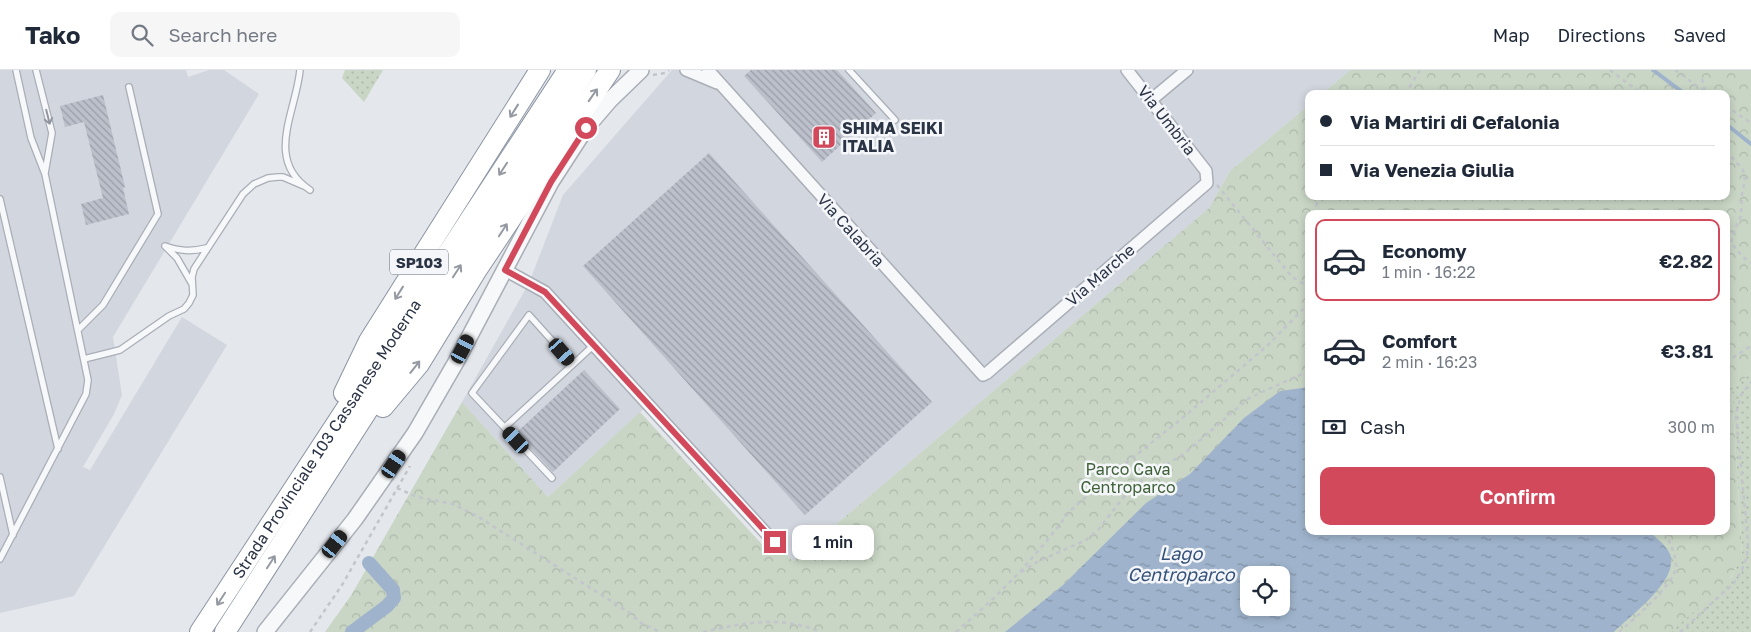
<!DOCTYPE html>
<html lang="en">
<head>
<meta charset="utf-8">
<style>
	body { margin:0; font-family:"Golos Text",sans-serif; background:#f6f6f7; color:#1f2937; height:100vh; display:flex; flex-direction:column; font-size:19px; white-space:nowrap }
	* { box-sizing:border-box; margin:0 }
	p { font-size:16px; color:#747a83 }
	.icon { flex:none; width:28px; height:28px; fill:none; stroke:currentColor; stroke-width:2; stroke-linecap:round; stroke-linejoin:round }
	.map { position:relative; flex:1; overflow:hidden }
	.details { position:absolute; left:1305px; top:140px; width:425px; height:325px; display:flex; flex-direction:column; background:#fff; border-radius:10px; box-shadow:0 2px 8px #0003 }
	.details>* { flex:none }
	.hud { position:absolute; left:1305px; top:20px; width:425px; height:110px; border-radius:10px; box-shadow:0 2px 8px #0003; display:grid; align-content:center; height:110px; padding:0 15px; background:#fff }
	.tools { position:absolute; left:1240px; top:496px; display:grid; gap:10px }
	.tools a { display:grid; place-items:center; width:50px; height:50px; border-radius:10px; background:#fff; box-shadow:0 2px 8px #0003; font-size:25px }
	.end { position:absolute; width:22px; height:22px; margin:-11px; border:6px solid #d1495b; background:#fff; box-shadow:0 0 0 2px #fff }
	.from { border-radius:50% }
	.bubble { position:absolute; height:35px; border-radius:10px; background:#fff; box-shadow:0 2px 8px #0003; font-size:16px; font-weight:600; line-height:35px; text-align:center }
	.car { position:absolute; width:15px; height:30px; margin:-15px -8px; border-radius:6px; box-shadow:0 0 4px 1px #0007; background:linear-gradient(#222 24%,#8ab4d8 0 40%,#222 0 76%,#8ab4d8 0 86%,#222 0) }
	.hud b { display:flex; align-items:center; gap:18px; height:48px; font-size:19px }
	.hud b+b { border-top:1px solid #e0e1e3 }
	.hud i { width:12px; height:12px; background:#1f2937 }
	ul { padding:9px 0 0; list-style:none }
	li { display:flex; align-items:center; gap:15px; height:82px; margin:0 10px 8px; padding:0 5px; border:2px solid transparent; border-radius:10px }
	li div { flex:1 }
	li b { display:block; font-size:19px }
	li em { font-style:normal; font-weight:600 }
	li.on { border-color:#d1495b }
	li>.icon { width:45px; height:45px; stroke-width:1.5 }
	.pay { display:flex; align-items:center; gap:12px; height:55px; padding:0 15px; font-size:19px }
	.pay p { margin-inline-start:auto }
	.button { display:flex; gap:10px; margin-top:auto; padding:10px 15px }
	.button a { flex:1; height:58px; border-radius:10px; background:#d1495b; color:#fff; font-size:20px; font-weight:600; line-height:58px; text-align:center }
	header { display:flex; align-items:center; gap:30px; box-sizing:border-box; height:70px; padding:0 25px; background:#fff; border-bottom:1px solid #e0e1e3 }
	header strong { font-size:24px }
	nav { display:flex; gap:28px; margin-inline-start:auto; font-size:18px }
	.search { width:350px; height:45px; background:#f6f6f7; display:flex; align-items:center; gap:12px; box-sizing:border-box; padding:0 18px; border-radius:10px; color:#747a83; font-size:19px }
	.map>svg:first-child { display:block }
	.built { fill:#d2d6de }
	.grass { fill:url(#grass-dots) }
	.forest { fill:url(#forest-crowns); fill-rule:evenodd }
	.water { fill:url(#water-ripples); fill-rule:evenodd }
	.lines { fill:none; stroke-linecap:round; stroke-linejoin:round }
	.stream { stroke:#9fb4cc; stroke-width:4 }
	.canal { stroke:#9fb4cc; stroke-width:14 }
	.building { fill:url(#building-back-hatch) }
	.service-casing { stroke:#a9aeb7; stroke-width:8 }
	.minor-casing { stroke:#a9aeb7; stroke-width:14 }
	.tertiary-casing { stroke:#a9aeb7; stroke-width:18 }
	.trunk-casing { stroke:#8b94a3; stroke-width:22 }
	.path { stroke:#c2c5cb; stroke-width:2.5; stroke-dasharray:4 4; stroke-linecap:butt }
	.service { stroke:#f7f8fa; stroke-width:5.5 }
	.minor { stroke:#f7f8fa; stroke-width:11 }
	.tertiary { stroke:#f7f8fa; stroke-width:15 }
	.trunk { stroke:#fff; stroke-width:20 }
	.oneway { stroke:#959aa2 }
	.oneway2 { stroke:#9196a0 }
	.route { stroke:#d1495b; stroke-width:6 }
	.labels { text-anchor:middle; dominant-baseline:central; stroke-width:5; stroke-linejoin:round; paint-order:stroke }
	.shield { fill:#f4f6f9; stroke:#676e7b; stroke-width:1 }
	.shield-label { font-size:15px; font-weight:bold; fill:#2b3445 }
	.street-label { font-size:16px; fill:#2b3445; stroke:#f4f6f9 }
	.poi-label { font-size:16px; font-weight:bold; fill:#2b3445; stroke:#f4f6f9; text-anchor:start }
	.park-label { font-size:16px; fill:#3f6138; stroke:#f4f6f9 }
	.water-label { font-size:18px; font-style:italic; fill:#34527a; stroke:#f4f6f9 }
</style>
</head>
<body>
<header>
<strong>Tako</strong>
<div class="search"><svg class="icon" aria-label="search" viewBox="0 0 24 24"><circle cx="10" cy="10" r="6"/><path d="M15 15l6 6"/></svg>Search here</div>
<nav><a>Map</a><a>Directions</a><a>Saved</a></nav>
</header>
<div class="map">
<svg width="1751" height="562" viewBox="0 0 1751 562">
	<defs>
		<pattern id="grass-dots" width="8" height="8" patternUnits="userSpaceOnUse" patternTransform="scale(1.25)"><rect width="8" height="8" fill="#c9d6c5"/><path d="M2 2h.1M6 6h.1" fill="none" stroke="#adb8ab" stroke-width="1.8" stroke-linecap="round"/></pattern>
		<pattern id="forest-crowns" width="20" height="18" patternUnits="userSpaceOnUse" patternTransform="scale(1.25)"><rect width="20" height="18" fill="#c9d6c5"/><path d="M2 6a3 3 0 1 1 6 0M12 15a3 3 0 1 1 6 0" fill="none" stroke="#adb8ab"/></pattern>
		<pattern id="water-ripples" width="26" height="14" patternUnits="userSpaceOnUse" patternTransform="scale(1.25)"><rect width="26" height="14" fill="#9fb4cc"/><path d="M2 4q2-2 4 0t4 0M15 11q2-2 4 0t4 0" fill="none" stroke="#8293a7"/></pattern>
		<pattern id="building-back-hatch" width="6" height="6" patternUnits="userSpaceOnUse" patternTransform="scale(1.25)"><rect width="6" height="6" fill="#bbc0ca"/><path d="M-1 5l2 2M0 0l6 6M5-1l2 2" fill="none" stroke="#989da6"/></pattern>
	</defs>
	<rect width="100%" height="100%" fill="#e4e7ec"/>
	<!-- built -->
	<path class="built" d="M0,0H186L188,7L209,0H224L259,24L113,267L122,325L114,344L83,397L90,400L182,247L227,275L74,526L0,543Z
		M672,0H1350L1322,24H1309V35L1230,101L1209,138L793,491L648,335L548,427L462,332L529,213L563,125Z"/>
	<!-- grass -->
	<path class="grass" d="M345,0H383L364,32L342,8Z
		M1751,302V562H1614L1731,508L1742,484L1732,320Z"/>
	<!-- forest -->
	<path class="forest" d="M1350,0H1751V302L1732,320L1742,485L1730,509L1722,518L1670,562H325L352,524L462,332L548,427L640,342L770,483L778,476L793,491L1209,138L1230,101L1309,35V126H1726V24H1322ZM1309,144H1726V461H1309ZM1249,505H1281V538H1249Z"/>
	<!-- water -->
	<path class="water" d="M1309,317V461H1649C1656,468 1666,475 1670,484C1680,510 1631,545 1614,562H1005L1063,515L1146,433L1190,404L1244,348L1280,321ZM1249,505H1281V538H1249Z"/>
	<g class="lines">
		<!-- stream -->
		<path class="stream" d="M1653,0L1685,24
			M1726,54L1751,74"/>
		<!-- canal -->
		<path class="canal" d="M352,562L387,536L394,528L393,520L369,493"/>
	</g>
	<!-- building -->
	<path class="building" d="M751,0H837L876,43L822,92L744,6Z
		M103,25L125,117L123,118L129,144L86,155L81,134L103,128L84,52L65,57L60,36Z
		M709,83L932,332L805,445L583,196Z
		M584,300L620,339L553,402L516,363Z"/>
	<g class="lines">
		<!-- service casing -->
		<g class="service-casing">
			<path id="service" d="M36,0L52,63L45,103
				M300,0C296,42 264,90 310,120
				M849,0L895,50
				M0,129L58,379
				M192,214L177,188L165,176C180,181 191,182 206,178
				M78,260L103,235L158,144L129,17
				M84,289L120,280L169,246L184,239L189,233L193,225L192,207L194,199L243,124L254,114L268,108L278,107H283L304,116
				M505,357L594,275
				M0,407L13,465
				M552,408L472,323L529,245L573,294
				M0,489L86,324L88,310L45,104L31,68L16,0"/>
		</g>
		<!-- minor casing -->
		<g class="minor-casing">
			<path id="minor" d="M686,0L717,13
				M708,0L983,305L987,303L1207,113L1206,101L1127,0
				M1151,30L1187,0
				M505,200L545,222L775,473"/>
		</g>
		<!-- tertiary casing -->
		<g class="tertiary-casing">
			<path id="tertiary" d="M265,562L355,449L415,363L456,292L551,112L586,58L610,30L641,0"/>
		</g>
		<!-- trunk casing -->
		<g class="trunk-casing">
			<g id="trunk">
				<path d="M344,323L369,271L540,0"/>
				<path d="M383,337L419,294L476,201L610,0"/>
				<path id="s1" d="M200,562L568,0"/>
				<path d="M225,562L586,0"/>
			</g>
		</g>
		<!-- path -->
		<path class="path" d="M1610,0L1642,24
			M1675,0L1708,24
			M653,5L665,3L669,0
			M1702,9L1705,21
			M1405,24L1420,0
			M1726,36L1751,53
			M1726,81L1743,100L1745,110L1742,124L1741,146L1734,161L1731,173L1743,187L1751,193
			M1217,115L1292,207L1309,217
			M1314,144L1319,126
			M1726,292L1751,276
			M397,418L417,427L453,434L477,446L630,543L641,553L660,562
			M1021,502L1037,492L1086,470L1098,460L1130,419L1147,406L1184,384L1249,328L1309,301
			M310,562L342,515L410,396
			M703,562C743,553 780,545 821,562
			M956,562L994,528L1019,503L1050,467L1070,441L1106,409L1180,350L1267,276L1309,233
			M1619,562C1633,550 1673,515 1676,498C1677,486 1669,471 1664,461
			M1680,562L1734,513L1742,500L1747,486L1748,472L1736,344L1741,325L1751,312"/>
		<!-- service -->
		<use href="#service" class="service"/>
		<!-- minor -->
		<use href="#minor" class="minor"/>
		<!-- tertiary -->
		<use href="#tertiary" class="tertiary"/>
		<!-- trunk -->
		<use href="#trunk" class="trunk"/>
	</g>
	<!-- one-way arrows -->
	<defs><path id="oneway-shaft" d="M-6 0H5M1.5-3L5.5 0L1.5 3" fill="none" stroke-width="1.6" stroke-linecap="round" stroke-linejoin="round" transform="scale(1.25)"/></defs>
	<g class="oneway">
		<use href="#oneway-shaft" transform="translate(593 25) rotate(-55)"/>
		<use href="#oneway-shaft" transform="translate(514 41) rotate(122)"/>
		<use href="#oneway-shaft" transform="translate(503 99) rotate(123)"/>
		<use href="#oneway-shaft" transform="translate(503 160) rotate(-57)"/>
		<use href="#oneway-shaft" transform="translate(457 201) rotate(-57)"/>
		<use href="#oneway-shaft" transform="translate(399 223) rotate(122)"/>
		<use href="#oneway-shaft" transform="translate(415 297) rotate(-52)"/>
		<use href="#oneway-shaft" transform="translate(271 492) rotate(-57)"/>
		<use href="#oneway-shaft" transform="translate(221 529) rotate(123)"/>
	</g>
	<use class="oneway2" href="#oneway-shaft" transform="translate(48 47) rotate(76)"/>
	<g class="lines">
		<!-- route -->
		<path class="route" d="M586,58L551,112L505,200L545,222L775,472"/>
	</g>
	<!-- icons -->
	<defs>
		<g id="building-square" transform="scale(1.25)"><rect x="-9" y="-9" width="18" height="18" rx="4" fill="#d1495b" stroke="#f4f6f9"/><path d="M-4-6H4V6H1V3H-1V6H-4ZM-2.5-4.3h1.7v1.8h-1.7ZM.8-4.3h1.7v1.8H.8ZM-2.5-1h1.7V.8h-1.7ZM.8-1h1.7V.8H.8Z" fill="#fff"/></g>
	</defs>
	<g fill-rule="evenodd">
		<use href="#building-square" x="824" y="67"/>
	</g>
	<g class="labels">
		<!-- shield labels -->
		<rect class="shield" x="390" y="179.5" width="58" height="25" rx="4"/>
		<g class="shield-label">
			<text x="419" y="192">SP103</text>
		</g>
		<!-- street labels -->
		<g class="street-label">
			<text transform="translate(1167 50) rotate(52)">Via Umbria</text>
			<text transform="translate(851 160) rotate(48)">Via Calabria</text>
			<text transform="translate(1100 205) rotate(-41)">Via Marche</text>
			<text stroke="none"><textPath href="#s1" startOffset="231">Strada Provinciale 103 Cassanese Moderna</textPath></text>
		</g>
		<!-- poi labels -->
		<g class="poi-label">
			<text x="842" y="58">SHIMA SEIKI<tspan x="842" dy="18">ITALIA</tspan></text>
		</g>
		<!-- park labels -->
		<g class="park-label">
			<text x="1128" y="399">Parco Cava<tspan x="1128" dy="18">Centroparco</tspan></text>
		</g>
		<!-- water labels -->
		<g class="water-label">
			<text x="1181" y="483">Lago<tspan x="1181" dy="21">Centroparco</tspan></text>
		</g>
	</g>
</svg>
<div class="tools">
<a><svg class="icon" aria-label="locate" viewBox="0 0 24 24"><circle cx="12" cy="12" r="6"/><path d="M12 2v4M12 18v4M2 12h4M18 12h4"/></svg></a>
</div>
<i class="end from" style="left:586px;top:58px"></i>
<i class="end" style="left:775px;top:472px"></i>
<div class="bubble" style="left:792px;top:455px;width:82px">1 min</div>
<i class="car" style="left:463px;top:279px;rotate:28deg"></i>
<i class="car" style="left:562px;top:282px;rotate:139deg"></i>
<i class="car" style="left:516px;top:370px;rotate:317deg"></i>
<i class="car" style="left:394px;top:394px;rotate:34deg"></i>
<i class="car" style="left:335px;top:474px;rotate:38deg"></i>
<div class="hud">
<b><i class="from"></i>Via Martiri di Cefalonia</b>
<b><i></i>Via Venezia Giulia</b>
</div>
<section class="details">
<ul>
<li class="on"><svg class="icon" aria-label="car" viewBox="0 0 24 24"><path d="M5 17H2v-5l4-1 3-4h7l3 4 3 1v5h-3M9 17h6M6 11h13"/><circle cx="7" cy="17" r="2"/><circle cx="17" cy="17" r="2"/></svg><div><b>Economy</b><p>1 min · 16:22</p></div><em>€2.82</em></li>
<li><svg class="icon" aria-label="car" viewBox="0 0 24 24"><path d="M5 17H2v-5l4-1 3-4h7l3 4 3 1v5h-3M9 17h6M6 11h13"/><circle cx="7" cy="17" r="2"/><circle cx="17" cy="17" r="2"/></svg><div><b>Comfort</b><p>2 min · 16:23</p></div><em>€3.81</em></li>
</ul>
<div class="pay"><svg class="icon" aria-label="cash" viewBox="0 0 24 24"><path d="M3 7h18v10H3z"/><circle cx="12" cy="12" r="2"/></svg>Cash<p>300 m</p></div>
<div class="button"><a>Confirm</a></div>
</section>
</div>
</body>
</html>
